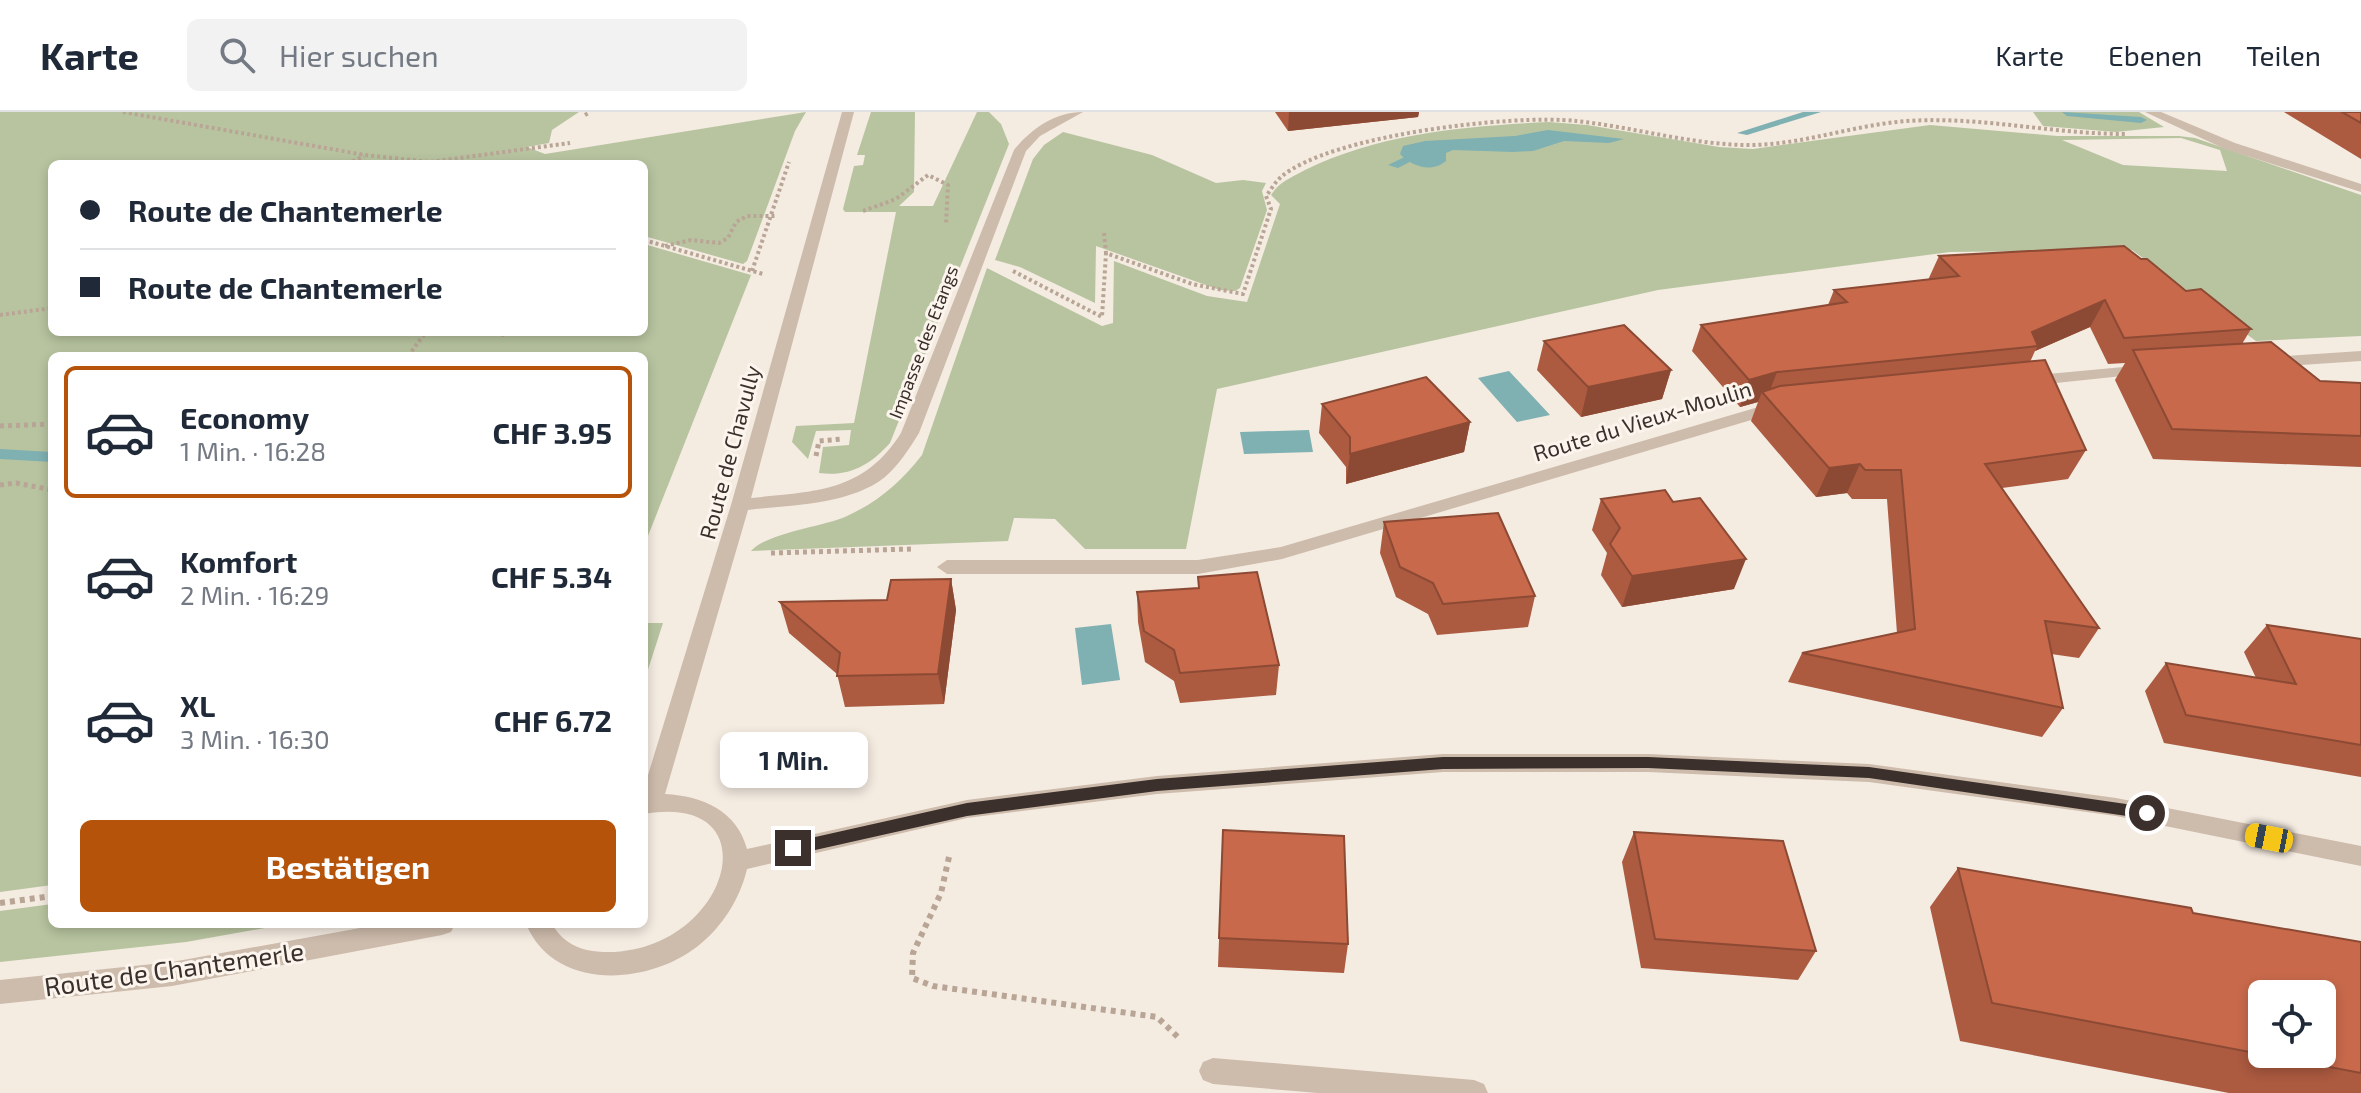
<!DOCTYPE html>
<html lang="de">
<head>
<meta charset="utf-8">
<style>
	body { margin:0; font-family:"Exo 2",sans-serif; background:#f2f2f3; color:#1f2937; height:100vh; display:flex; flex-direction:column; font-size:30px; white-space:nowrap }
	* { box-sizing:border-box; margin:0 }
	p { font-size:26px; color:#747a83 }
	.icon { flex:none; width:44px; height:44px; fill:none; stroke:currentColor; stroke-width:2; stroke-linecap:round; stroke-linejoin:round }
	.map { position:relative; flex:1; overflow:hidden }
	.details { position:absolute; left:48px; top:240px; width:600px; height:576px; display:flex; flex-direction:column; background:#fff; border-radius:12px; box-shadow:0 4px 12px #0003 }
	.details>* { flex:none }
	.hud { position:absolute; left:48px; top:48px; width:600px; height:176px; border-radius:12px; box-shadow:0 4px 12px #0003; display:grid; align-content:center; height:176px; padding:0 32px; background:#fff }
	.buttons { position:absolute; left:2248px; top:868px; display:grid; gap:16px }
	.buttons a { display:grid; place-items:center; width:88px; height:88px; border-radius:12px; background:#fff; box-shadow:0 4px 12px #0003; font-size:40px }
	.end { position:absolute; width:36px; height:36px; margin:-18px; border:10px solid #3b302b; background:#fff; box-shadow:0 0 0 4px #fff }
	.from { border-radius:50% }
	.bubble { position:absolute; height:56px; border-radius:12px; background:#fff; box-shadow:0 4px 12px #0003; font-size:26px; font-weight:700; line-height:56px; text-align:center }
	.car { position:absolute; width:24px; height:48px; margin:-24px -12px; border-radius:10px; box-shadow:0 0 6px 2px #0007; background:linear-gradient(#f5c518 24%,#345 0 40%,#f5c518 0 76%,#345 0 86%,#f5c518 0) }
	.hud b { display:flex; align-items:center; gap:28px; height:76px; font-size:30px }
	.hud b+b { border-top:2px solid #e0e1e3 }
	.hud i { width:20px; height:20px; background:#1f2937 }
	ul { padding:14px 0 0; list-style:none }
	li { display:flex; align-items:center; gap:24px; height:132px; margin:0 16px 12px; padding:0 16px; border:4px solid transparent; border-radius:12px }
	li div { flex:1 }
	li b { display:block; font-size:30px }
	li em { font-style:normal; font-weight:700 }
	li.selected { border-color:#b45309 }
	li>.icon { width:72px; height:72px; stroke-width:1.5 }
	.action { display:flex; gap:16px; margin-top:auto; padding:16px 32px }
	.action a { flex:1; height:92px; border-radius:12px; background:#b45309; color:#fff; font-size:32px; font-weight:700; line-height:92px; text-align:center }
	header { display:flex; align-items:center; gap:48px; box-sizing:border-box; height:112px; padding:0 40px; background:#fff; border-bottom:2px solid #e0e1e3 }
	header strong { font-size:38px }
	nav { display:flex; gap:44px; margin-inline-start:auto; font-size:28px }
	.search { width:560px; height:72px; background:#f2f2f3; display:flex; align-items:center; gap:20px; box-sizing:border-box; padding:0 28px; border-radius:12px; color:#747a83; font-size:30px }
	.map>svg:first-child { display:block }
	.green { fill:#b8c4a0; fill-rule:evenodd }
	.water { fill:#7fb0b2 }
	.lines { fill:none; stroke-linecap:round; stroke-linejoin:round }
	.stream { fill:#7fb0b2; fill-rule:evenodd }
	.path-far2 { stroke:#b9a596; stroke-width:4; stroke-dasharray:3 3; stroke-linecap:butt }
	.path-far1 { stroke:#b9a596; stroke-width:5; stroke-dasharray:4 4; stroke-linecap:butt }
	.path { stroke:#b9a596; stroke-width:6; stroke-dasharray:5 5; stroke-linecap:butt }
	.minor { fill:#cdbbac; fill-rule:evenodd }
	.wall { fill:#ac5a40 }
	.shaded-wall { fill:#8c4a34 }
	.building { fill:#c8694b; stroke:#8c4a34; stroke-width:2; fill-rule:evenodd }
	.route { fill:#3b302b }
	.labels { text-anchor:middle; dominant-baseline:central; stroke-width:6; stroke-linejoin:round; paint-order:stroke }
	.far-street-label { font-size:18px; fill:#3b302b; stroke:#fbf5ee }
	.street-label { font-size:22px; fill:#3b302b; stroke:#fbf5ee }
	.near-street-label { font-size:26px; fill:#3b302b; stroke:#fbf5ee }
</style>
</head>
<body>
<header>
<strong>Karte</strong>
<div class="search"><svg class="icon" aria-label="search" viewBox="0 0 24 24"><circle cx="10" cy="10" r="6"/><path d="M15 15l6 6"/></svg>Hier suchen</div>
<nav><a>Karte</a><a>Ebenen</a><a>Teilen</a></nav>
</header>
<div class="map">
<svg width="2361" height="981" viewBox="0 0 2361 981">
	<rect width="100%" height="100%" fill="#f4ebe1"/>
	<!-- green -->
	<path class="green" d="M0,0H579L552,18L549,31L527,35L545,42L806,0L795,19L747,149L743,152L644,124V52H52V220H644V132L751,163L644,434V244H52V773L0,780Z
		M871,0H915L914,80L899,94H933L977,0H989L1001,12L1009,32L890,331C870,353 850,365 819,361L823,335L849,333L851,318L816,319L808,347L792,330L796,314L854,311L896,100H845L843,97L854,54L863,53L865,43H857Z
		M2033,0H2139L2164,15L2116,20L2043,14Z
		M1549,10L1587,13L1719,35L1753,37L1930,13L2057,24H2179L2195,26L2361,83V224L2256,229L2132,138L1950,140L1658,178L1217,277L1186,437H1085L1055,407L1014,406L1008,429L751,439C767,421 821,415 845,405C878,390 900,371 922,343L987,156L1102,214L1113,211L1114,149L1207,184L1247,190L1280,92L1271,83C1280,69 1291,66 1305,58C1380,21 1466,14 1549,10ZM2181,26L2220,38L2227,59L2123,53L2062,28Z
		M1063,20L1152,43L1216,71L1243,68L1266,71L1262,79L1267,98L1240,176L1235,179L1220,178L1096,134L1095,191L1020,155L995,148L1033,47L1044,33Z
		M644,511H663L644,570Z
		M52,792V812H287L186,830L0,850V799Z"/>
	<!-- water -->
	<path class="water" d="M1548,18L1624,27L1609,31L1564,29L1533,39L1513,40L1453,38L1446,41V49C1432,61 1412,55 1400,42L1403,34L1425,29L1515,24Z
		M1509,259L1550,303L1517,310L1478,266Z
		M1309,318L1313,340L1244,342L1240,320Z
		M1111,512L1120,568L1082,573L1075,516Z"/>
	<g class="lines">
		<!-- stream -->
		<path class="stream" d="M1803,0H1821L1747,23L1737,21Z
			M2062,0L2141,5L2147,8L2141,11L2067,4Z
			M1421,37L1431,39L1398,56L1388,53Z
			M0,337L52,340V350L0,347Z"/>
		<!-- path-far2 -->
		<path class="path-far2" d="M123,0L365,43L430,50L570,31
			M585,3L590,0
			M347,52L364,44
			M863,99L896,87L928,63L948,73L946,112
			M1104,121L1106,141
			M644,128L763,162
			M665,134L691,128L719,131L728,126L736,110L747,104H777
			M752,159L789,50
			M1013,159L1102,205L1106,141L1192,172L1243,182L1271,97L1266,84C1271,78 1275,70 1281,65C1330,23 1512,2 1576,9C1633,15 1688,32 1745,33C1800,34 1852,13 1907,9C1980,4 2052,22 2125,22
			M0,203L52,196
			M495,220L503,223L504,220
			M408,244L426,220"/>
		<!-- path-far1 -->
		<path class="path-far1" d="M0,314L52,312
			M816,344L819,329L843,327
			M0,373L16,371L52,378
			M771,441L912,437"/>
		<!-- path -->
		<path class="path" d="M949,745L941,781L913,841L912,866L933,874L1157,905L1181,928
			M0,791L52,784"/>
		<!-- minor -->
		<path class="minor" d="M842,0H854L751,386C815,379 863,381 901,321L1014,38C1031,17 1055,0 1083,0L1040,24L1026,39L919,321C909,337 899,353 885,365C850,393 790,393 748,398L665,682C703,684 737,699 747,737L967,688L1157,664L1443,642H1648L1869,652L2116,686L2361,734V754L2116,704L1869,670L1648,660H1443L1157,682L967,706L747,757C740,787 722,815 698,834C647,874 554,879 526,812H552C565,834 584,840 608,840C730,839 774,679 644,702V676L731,393Z
			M2145,0H2161L2235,31L2361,72V80L2225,37Z
			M2361,239V249L2269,255L2261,250L2269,245Z
			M2145,253L2151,255V261L2026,274L2018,269L2026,264Z
			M1779,289L1787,294L1785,298L1282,447L1198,462H947L937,455L947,448H1198L1281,435Z
			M382,812H455L451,820L442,823L172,874L0,892V868L172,850Z
			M1213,946L1474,968L1484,972L1488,981H1318L1213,972L1203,968L1199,959L1203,950Z"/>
	</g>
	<!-- wall -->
	<path class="wall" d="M1275,0H1419L1418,5L1288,19Z
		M2284,0H2361V47Z
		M1939,144L2141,147L2186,179L2251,217L2242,232L2320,269L2361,271V355L2153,347L2115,268L2125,251L2108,252L2090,215L2035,239L2030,250L2086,338L2068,367L2002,376L2099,516L2079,546L2051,542L2063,596L2042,625L1788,570L1802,541L1897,521L1887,387H1852L1847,381L1816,385L1751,309L1758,290L1740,295L1692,239L1701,213L1828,193L1834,178L1928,168Z
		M1544,229L1671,258L1662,287L1581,305L1537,258Z
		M1322,292L1470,310L1464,340L1346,372V355L1319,321Z
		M1601,387L1734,477L1622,495L1601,463L1607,441L1592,418Z
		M1384,410L1535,484L1528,515L1437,523L1428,502L1396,485L1380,441Z
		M1198,465L1279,553L1276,583L1180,591L1174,569L1145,550L1138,510L1137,480L1198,476Z
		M951,467L956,498L944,592L845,595L837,562L789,521L780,490L887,488Z
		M2267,513L2361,527V665L2164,631L2145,579L2166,551L2256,566L2244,540Z
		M1223,718L1348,832L1344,861L1218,855Z
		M1634,720L1816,839L1798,868L1641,856L1622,750Z
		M1958,756L2193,801L2361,830V981H2229L1960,929L1930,795Z"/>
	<!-- shaded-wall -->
	<path class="shaded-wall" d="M1289,0H1419L1418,5L1288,19Z
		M2105,188L2090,215L2035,239L2038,234L2032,220Z
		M1671,258L1662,287L1581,305L1588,275Z
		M1777,260L1767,286L1762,280L1758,290L1740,295L1749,268Z
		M1470,310L1464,340L1346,372L1350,342Z
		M1860,352L1847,381L1816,385L1829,356Z
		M1746,447L1734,477L1622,495L1632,464Z
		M951,467L956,498L944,592L938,562Z"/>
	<!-- building -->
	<path class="building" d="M2342,0H2361V11Z
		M2124,134L2141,147H2147L2186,179L2201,177L2251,217L2124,226L2105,188L2032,220L2038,234L1777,260L1749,268L1701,213L1847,190L1834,178L1959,164L1939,144Z
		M1624,213L1671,258L1588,275L1544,229Z
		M2271,230L2320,269L2361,271V324L2172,317L2133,238Z
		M2045,248L2086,338L1985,352L2099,516L2045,509L2063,596L1802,541L1915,517L1901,358H1865L1860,352L1829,356L1762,280L1780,274Z
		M1426,265L1470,310L1350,342V325L1322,292Z
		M1665,378L1673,390L1700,386L1746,447L1632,464L1610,432L1620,416L1601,387Z
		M1498,401L1535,484L1443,492L1433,471L1400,455L1384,410Z
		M1257,460L1279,553L1180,561L1174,538L1144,519L1137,480L1199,476L1198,465Z
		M951,467L938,562L837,564L840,541L780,490L887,488L891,468Z
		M2267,513L2361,527V633L2186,603L2166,551L2296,572Z
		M1223,718L1344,724L1348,832L1219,826Z
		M1634,720L1783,729L1816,839L1655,827Z
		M1958,756L2191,796L2193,801L2361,830V961L1992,891ZM2262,882H2322V942H2262Z"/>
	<!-- route -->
	<path class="route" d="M1443,645H1648L1869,655L2147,695L2154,701L2147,707L1869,666L1648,656L1443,657L1157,679L967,704L793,743L785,736L793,730L967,691L1157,667Z"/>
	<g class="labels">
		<!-- far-street labels -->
		<g class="far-street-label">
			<text transform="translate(923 230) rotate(-69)">Impasse des Etangs</text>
		</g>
		<!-- street labels -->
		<g class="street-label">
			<text transform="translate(1642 308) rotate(-17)">Route du Vieux-Moulin</text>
			<text transform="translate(729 340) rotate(-75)">Route de Chavully</text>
		</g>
		<!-- near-street labels -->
		<g class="near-street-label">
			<text transform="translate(174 856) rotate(-8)">Route de Chantemerle</text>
		</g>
	</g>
</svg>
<div class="buttons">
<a><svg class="icon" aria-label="locate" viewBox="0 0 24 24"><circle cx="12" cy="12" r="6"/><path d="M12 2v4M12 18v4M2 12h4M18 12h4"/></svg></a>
</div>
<i class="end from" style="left:2147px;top:701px"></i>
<i class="end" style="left:793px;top:736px"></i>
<div class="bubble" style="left:720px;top:620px;width:148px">1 Min.</div>
<i class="car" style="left:2269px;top:726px;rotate:281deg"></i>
<div class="hud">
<b><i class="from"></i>Route de Chantemerle</b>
<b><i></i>Route de Chantemerle</b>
</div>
<section class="details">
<ul>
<li class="selected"><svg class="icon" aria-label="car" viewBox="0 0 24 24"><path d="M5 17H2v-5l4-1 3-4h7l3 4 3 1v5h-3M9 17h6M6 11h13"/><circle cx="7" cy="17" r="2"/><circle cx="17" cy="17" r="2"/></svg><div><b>Economy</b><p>1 Min. · 16:28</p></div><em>CHF 3.95</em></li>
<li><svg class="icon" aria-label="car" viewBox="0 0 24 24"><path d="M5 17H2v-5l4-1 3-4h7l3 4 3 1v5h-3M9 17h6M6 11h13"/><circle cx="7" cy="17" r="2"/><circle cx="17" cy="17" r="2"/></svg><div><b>Komfort</b><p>2 Min. · 16:29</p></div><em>CHF 5.34</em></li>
<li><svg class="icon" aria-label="car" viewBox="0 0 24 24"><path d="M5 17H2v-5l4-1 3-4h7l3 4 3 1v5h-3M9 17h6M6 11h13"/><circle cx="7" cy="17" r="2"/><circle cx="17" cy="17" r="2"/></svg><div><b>XL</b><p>3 Min. · 16:30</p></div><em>CHF 6.72</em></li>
</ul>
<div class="action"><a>Bestätigen</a></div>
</section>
</div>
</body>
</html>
